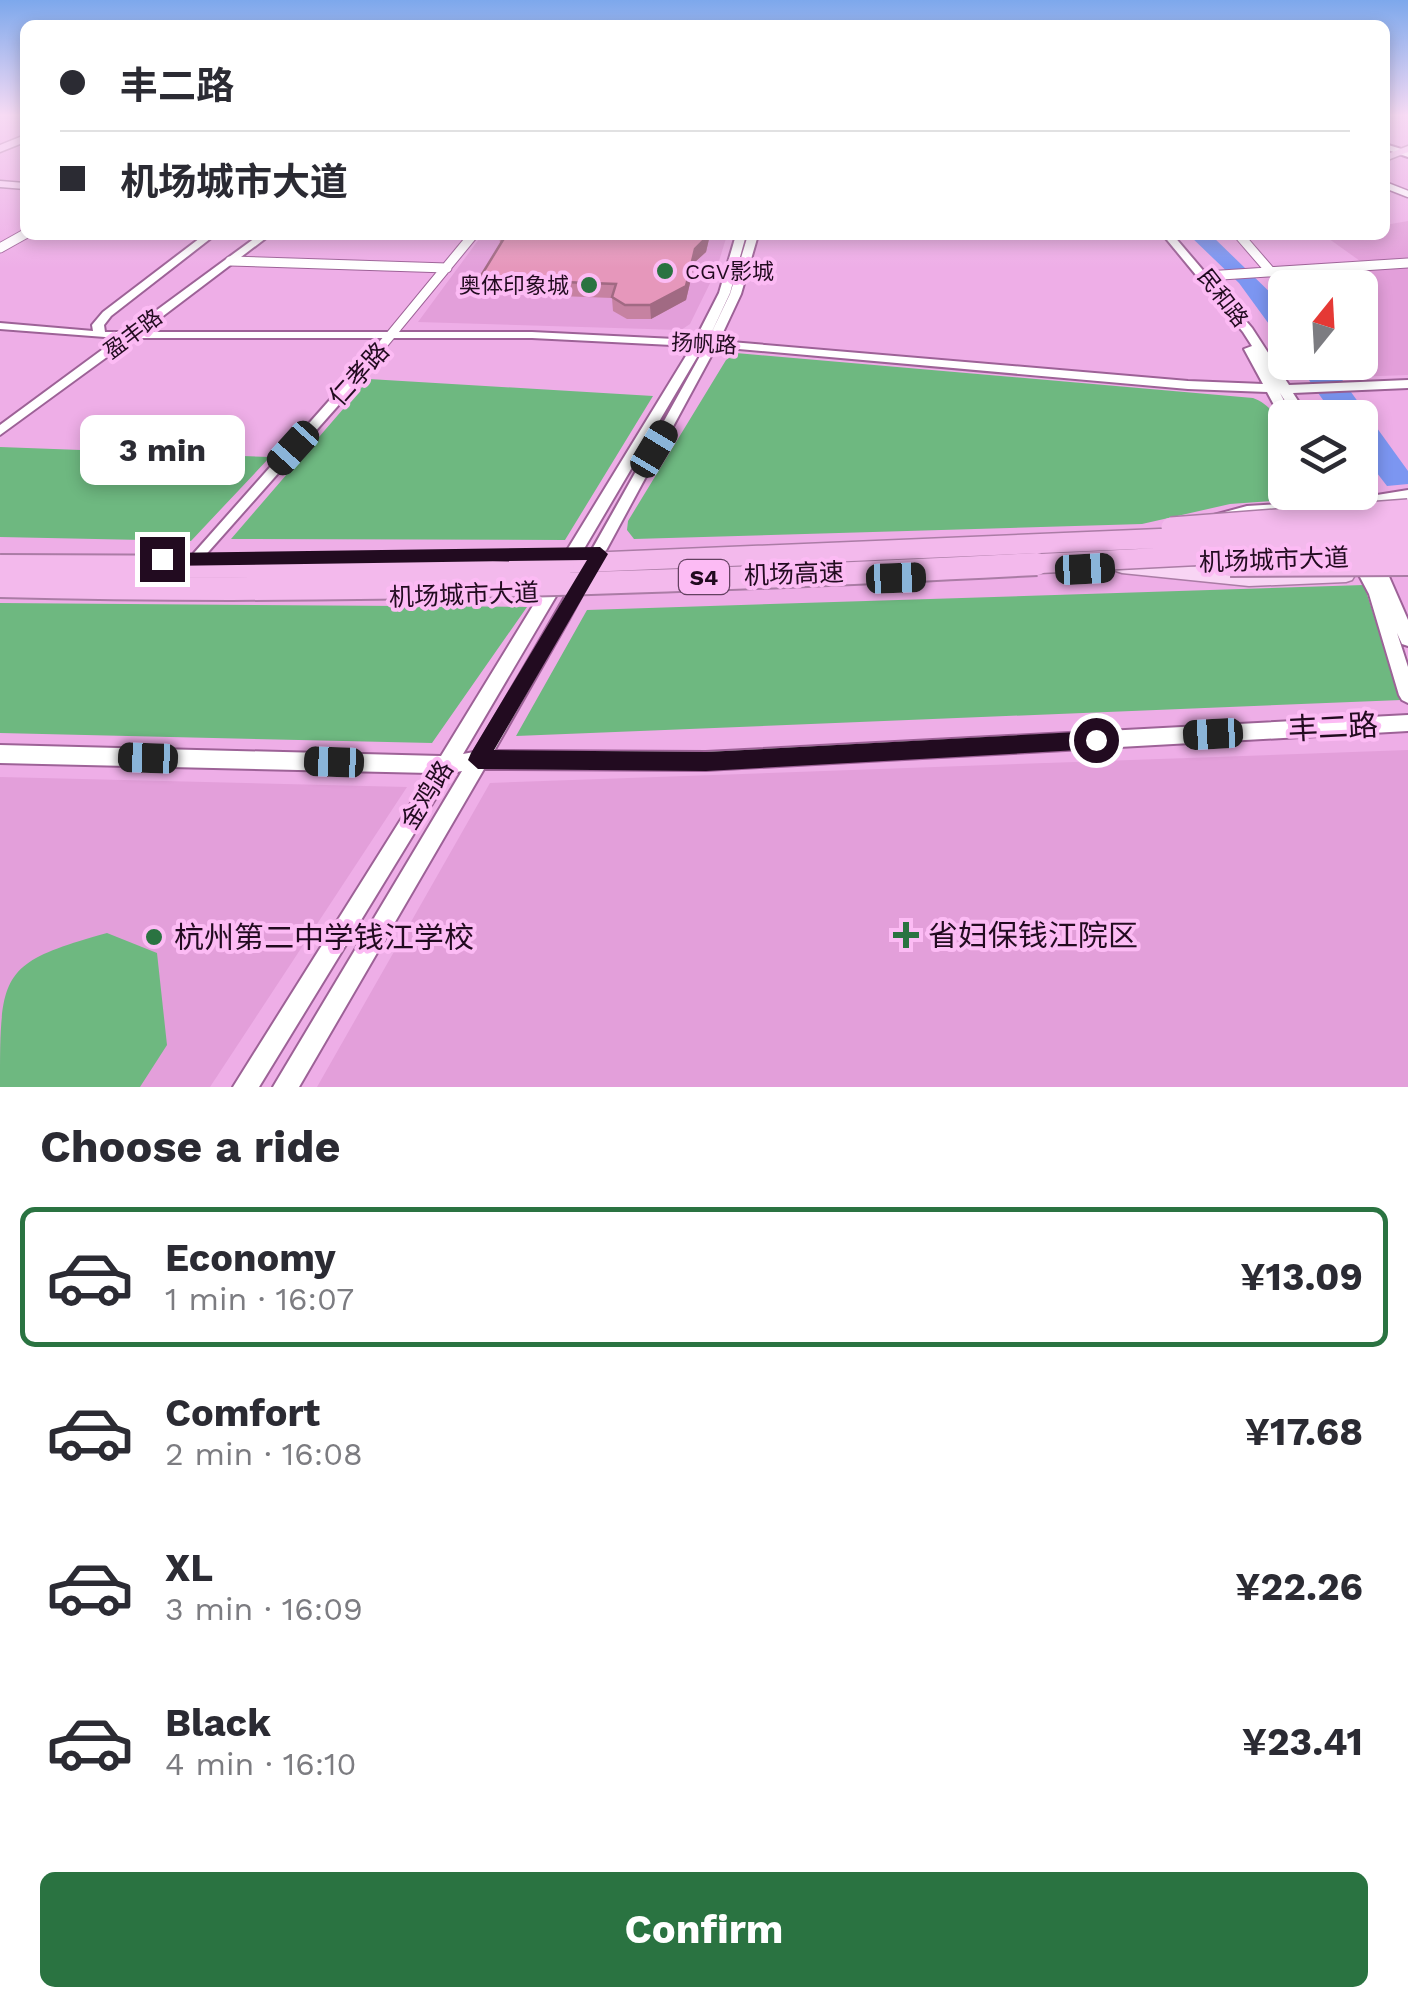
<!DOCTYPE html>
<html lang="en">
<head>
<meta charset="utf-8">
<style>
	body { margin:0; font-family:"Work Sans","Noto Sans SC",sans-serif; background:#f7f7f7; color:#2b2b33; height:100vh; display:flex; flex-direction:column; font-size:38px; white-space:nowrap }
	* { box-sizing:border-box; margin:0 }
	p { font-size:32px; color:#7c7c81 }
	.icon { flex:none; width:55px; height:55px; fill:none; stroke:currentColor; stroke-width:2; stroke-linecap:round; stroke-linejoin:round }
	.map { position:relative; height:1087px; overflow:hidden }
	.sheet { display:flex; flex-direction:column; background:#fff; flex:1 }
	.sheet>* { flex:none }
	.banner { position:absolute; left:20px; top:20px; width:1370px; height:220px; border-radius:15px; box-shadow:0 5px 15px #0003; display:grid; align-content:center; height:220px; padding:0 40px; background:#fff }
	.needle { width:65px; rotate:18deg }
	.controls { position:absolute; left:1268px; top:270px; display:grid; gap:20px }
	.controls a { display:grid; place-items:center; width:110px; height:110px; border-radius:15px; background:#fff; box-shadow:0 5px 15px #0003; font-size:50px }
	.end { position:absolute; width:45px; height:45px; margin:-22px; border:12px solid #220b20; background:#fff; box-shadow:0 0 0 5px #fff }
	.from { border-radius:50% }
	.bubble { position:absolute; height:70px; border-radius:15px; background:#fff; box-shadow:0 5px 15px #0003; font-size:32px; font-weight:700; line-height:70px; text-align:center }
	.car { position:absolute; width:30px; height:60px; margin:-30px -15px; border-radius:12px; box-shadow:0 0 8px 2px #0007; background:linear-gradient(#222 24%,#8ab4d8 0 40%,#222 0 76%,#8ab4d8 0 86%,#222 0) }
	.banner b { display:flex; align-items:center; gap:35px; height:95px; font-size:38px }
	.banner b+b { border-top:2px solid #e1e1e2 }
	.banner i { width:25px; height:25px; background:#2b2b33 }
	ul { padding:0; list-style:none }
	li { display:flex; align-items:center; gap:30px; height:140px; margin:0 20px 15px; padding:0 20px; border:5px solid transparent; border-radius:15px }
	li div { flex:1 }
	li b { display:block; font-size:38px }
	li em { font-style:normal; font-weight:700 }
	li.selected { border-color:#2a7341 }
	li>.icon { width:90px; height:90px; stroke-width:1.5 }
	h2 { padding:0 40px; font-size:45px; line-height:120px }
	.action { display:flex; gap:20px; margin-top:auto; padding:20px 40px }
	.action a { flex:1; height:115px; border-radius:15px; background:#2a7341; color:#fff; font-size:40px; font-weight:700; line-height:115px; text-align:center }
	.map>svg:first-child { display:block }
	.built { fill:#e39fda }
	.green { fill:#6eb880 }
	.water { fill:#7c96f1 }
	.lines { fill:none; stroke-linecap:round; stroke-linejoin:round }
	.street-far2-casing { stroke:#9d6297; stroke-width:9 }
	.street-far1-casing { stroke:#9d6297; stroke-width:11 }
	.street-casing { stroke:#9d6297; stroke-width:14 }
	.secondary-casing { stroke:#9d6297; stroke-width:4 }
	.primary-casing { stroke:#aa7ca5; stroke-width:3 }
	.street-far2 { stroke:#fff; stroke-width:6 }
	.street-far1 { stroke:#fff; stroke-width:9 }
	.street { stroke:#fff; stroke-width:10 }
	.secondary { fill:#fff; fill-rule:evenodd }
	.primary { fill:#f8d5f4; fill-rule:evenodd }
	.highway-bridge-far1-casing { stroke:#aa7ca5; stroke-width:22; stroke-linecap:butt }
	.highway-bridge-casing { stroke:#aa7ca5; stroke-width:26; stroke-linecap:butt }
	.highway-bridge-far1 { stroke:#f3b9ec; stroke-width:19 }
	.highway-bridge { stroke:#f3b9ec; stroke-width:22 }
	.wall { fill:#c682a1 }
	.shaded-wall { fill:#a16a83 }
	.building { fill:#e697bb; stroke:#a16a83; stroke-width:2.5 }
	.route { fill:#220b20 }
	.poi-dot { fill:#2a7341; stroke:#fcbbf4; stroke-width:4 }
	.labels { text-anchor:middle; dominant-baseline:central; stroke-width:8; stroke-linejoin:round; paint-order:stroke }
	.far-poi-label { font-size:22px; fill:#220b20; stroke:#fcbbf4; text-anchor:start }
	.far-street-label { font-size:22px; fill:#220b20; stroke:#fcbbf4 }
	.shield { fill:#fcbbf4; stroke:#634060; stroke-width:2.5 }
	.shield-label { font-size:22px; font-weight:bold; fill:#220b20 }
	.street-label { font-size:25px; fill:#220b20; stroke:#fcbbf4 }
	.near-street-label { font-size:30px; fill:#220b20; stroke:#fcbbf4 }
	.near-poi-label { font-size:30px; fill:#220b20; stroke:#fcbbf4; text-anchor:start }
</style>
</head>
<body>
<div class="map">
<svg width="1408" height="1087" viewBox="0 0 1408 1087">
	<rect width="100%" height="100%" fill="#eeaee7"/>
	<!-- built -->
	<path class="built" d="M1408,221V259L1367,266L1325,236L1385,235V225Z
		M482,235H727L716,271L690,324L681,330L418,322Z
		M1408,268V375L1352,377L1340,363L1360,362V288L1285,289L1277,277Z
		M1408,750V1087H317L490,783Z
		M0,777L407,787L210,1087H0Z"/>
	<!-- green -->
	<path class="green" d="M736,353L1253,398C1290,411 1285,461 1285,492L1310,493L1311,498L1230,504L1142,524L634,539L627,530L628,521L726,360Z
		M369,379L653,396L565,540L231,539Z
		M0,447L270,457L191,541L0,537Z
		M1364,585L1401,700L516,736L587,610Z
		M0,603L527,607L432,743L0,733Z
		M107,933L157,953L167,1045L140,1087H0C0,972 0,963 107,933Z"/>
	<!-- water -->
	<path class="water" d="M1189,235H1211L1281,303L1285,346L1239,283Z
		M1297,363H1330L1408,471V484L1387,486L1360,451V418L1335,417Z"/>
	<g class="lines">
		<!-- street-far2 casing -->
		<g class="street-far2-casing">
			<path id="street-far2" d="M1385,185L1408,194"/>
		</g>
		<!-- street-far1 casing -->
		<g class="street-far1-casing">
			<path id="street-far1" d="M1239,235L1271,272
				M0,248L25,234
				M230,261L447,268
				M1206,276L1408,263
				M352,382L473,235"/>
		</g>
		<!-- street casing -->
		<g class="street-casing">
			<path id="street" d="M190,565L355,379"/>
		</g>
		<!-- secondary casing -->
		<g class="secondary-casing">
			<path id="secondary" d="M1385,144L1408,151V157L1385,149Z
				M204,235H215L111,316L104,325L105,332H127L259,235H270L142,332H532L695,340L719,293L736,235H746L730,293L708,340L730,294L748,235H758L741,294L719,341L1188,381L1263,384L1244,349L1252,346L1243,332L1163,235H1173L1252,328L1289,385L1408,380V388L1293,393L1309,418H1296L1280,393L1293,418H1285V422L1281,418L1267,392L1188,389L716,347L569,619L494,751L706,752L1408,715V731L706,770L484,769L299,1087H273L462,771L451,773L259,1087H233L430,773L0,763V745L441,756L692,346L532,338H133L0,435V425L118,338L0,329V323L93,331L92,325L103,312ZM703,347H705C630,483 554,619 474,752L463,754Z
				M1408,490V500L1346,510L1247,517L1215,525L1208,520L1210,516L1247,506L1346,500Z
				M1359,554L1364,556L1370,565L1367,560L1370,556H1380L1408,620V646L1402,644L1397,633L1408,667V703L1402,700L1399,695L1369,594L1351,560L1354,556Z"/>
		</g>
		<!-- primary casing -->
		<g class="primary-casing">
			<path id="primary" d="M25,135V142L0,152V145Z
				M1408,146V152L1385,161V155Z
				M0,181L25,183V189L0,187Z
				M1122,559L1249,572L1346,568L1352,570L1355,575L1352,580L1346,582L1249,586L1122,573L1116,571L1113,566L1116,561Z"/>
		</g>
		<!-- street-far2 -->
		<use href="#street-far2" class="street-far2"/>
		<!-- street-far1 -->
		<use href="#street-far1" class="street-far1"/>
		<!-- street -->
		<use href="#street" class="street"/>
		<!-- secondary -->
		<use href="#secondary" class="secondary"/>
		<!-- primary -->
		<use href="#primary" class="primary"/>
		<!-- highway-bridge-far1 casing -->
		<g class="highway-bridge-far1-casing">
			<path id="highway-bridge-far1" d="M1171,527L1408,509
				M1230,565L1408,564
				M0,566H14
				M504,566L1408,528
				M989,566L1408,545"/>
		</g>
		<!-- highway-bridge casing -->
		<g class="highway-bridge-casing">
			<path id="highway-bridge" d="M1230,565L1408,564
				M0,566L458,568L563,564
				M0,586C346,595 691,582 1037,564"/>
		</g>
		<!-- highway-bridge-far1 -->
		<use href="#highway-bridge-far1" class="highway-bridge-far1"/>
		<!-- highway-bridge -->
		<use href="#highway-bridge" class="highway-bridge"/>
	</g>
	<!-- wall -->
	<path class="wall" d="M499,235H709V239L706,252L695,262L686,300L651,319H627L613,311L612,298L482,293L479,279L500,243Z"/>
	<!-- shaded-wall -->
	<path class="shaded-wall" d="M707,235H709V239L706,252L695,262L686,300L651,319L650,305Z"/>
	<!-- building -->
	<path class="building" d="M506,235H707L706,238L695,249L686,286L650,305H625L612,297L616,284L479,279Z"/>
	<!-- sky -->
	<linearGradient id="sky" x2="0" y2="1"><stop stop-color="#7da8ec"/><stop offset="0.43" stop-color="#f7dbf4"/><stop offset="1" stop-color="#f7dbf4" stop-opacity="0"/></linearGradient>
	<rect width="1408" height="268" fill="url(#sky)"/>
	<!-- route -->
	<path class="route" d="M600,547L608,554L494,750L706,752L1096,731L1106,740L1096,749L706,771L478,769L468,760L471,753L587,560L162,566L154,559L162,553Z"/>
	<!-- markers -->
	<g class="poi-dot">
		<circle cx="665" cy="271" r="10"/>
		<circle cx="589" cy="285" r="10"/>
		<path d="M901 920h10v10h10v10h-10v10h-10v-10h-10v-10h10z"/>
		<circle cx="154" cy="937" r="10"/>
	</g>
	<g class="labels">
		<!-- far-poi labels -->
		<g class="far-poi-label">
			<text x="685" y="271">CGV影城</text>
			<text x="569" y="285" text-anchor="end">奥体印象城</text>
		</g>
		<!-- far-street labels -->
		<g class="far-street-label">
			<text transform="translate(1223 298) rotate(52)">民和路</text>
			<text transform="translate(133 334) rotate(-37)">盈丰路</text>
			<text transform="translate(704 344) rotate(3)">扬帆路</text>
		</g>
		<!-- shield labels -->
		<rect class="shield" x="679" y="560" width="50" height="34" rx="8"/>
		<g class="shield-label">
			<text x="704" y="577">S4</text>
		</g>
		<!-- street labels -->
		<g class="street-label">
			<text transform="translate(359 374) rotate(-48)">仁孝路</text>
			<text transform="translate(1274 560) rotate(-2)">机场城市大道</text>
			<text transform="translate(794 574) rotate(-2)">机场高速</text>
			<text transform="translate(464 595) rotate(-2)">机场城市大道</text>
			<text transform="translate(427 795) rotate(-58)">金鸡路</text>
		</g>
		<!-- near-street labels -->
		<g class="near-street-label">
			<text transform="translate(1333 727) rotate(-3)">丰二路</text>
		</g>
		<!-- near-poi labels -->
		<g class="near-poi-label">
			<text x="928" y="935">省妇保钱江院区</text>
			<text x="174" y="937">杭州第二中学钱江学校</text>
		</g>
	</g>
</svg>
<div class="controls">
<a><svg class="needle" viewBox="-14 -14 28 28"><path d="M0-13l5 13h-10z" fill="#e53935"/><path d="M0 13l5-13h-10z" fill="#7c7c81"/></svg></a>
<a><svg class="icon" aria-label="layers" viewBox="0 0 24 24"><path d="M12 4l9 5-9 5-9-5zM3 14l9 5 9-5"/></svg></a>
</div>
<i class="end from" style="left:1096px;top:740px"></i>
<i class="end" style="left:162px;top:559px"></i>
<div class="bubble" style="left:80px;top:415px;width:165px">3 min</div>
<i class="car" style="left:293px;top:448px;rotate:222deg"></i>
<i class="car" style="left:654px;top:449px;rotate:31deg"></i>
<i class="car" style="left:1085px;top:569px;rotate:87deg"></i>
<i class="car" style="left:896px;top:578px;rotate:88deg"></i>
<i class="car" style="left:1213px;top:734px;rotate:267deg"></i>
<i class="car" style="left:148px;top:758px;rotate:272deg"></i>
<i class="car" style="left:334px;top:762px;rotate:272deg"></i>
<div class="banner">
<b><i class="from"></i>丰二路</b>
<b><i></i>机场城市大道</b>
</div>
</div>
<section class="sheet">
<h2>Choose a ride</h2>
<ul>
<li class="selected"><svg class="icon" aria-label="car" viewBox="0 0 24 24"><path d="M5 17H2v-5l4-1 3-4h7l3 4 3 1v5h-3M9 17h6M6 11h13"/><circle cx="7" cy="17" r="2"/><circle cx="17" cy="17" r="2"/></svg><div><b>Economy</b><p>1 min · 16:07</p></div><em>¥13.09</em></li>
<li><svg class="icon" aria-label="car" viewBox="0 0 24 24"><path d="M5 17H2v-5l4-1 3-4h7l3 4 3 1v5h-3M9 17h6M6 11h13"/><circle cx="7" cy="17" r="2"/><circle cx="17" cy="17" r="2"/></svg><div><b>Comfort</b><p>2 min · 16:08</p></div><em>¥17.68</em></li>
<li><svg class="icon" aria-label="car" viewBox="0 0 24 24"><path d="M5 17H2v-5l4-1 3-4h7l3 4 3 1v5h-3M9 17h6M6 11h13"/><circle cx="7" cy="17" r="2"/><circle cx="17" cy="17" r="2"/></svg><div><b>XL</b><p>3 min · 16:09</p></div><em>¥22.26</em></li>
<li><svg class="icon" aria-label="car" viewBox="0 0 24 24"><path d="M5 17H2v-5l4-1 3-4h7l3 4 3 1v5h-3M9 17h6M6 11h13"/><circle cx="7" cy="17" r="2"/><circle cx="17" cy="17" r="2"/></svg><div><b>Black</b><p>4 min · 16:10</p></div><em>¥23.41</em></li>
</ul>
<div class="action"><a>Confirm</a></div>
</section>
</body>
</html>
